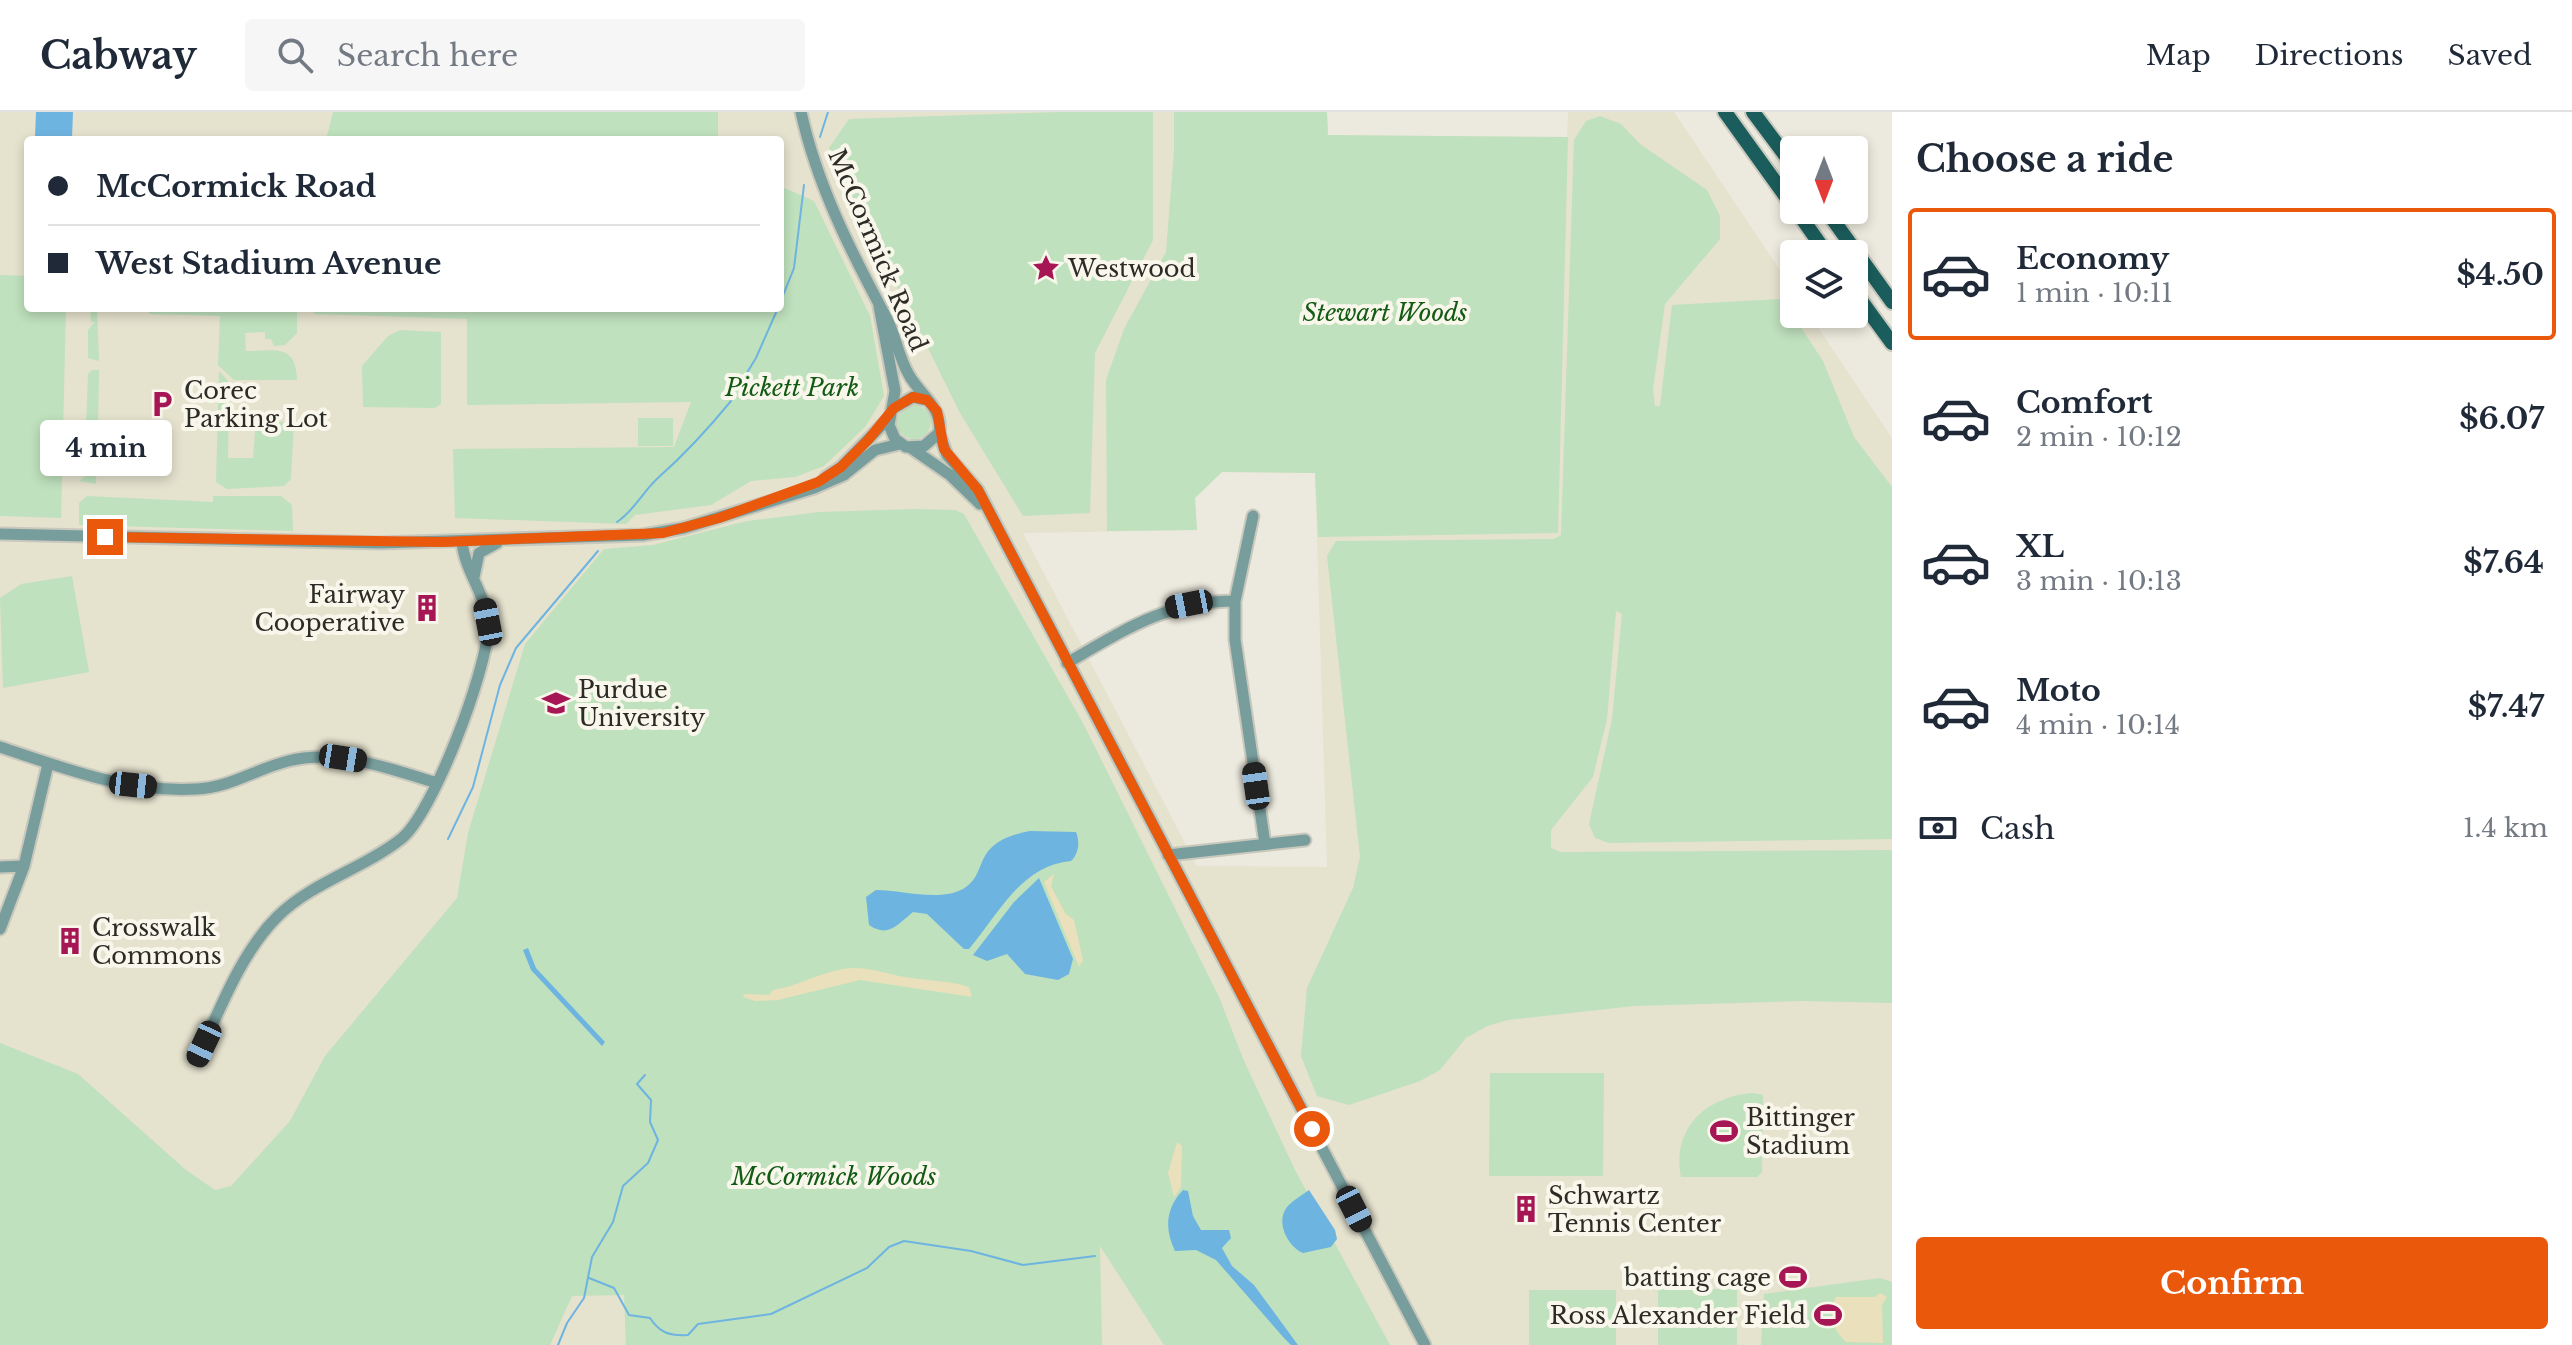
<!DOCTYPE html>
<html lang="en">
<head>
<meta charset="utf-8">
<style>
	body { margin:0; font-family:"Libre Baskerville",serif; background:#f6f6f7; color:#1f2937; height:100vh; display:flex; flex-direction:column; font-size:30px; white-space:nowrap }
	* { box-sizing:border-box; margin:0 }
	p { font-size:26px; color:#747a83 }
	.icon { flex:none; width:44px; height:44px; fill:none; stroke:currentColor; stroke-width:2; stroke-linecap:round; stroke-linejoin:round }
	.map { position:relative; flex:1; overflow:hidden }
	.details { display:flex; flex-direction:column; background:#fff; width:680px }
	.details>* { flex:none }
	.banner { position:absolute; left:24px; top:24px; width:760px; height:176px; border-radius:8px; box-shadow:0 4px 12px #0003; display:grid; align-content:center; height:176px; padding:0 24px; background:#fff }
	.needle { width:52px; rotate:180deg }
	.buttons { position:absolute; left:1780px; top:24px; display:grid; gap:16px }
	.buttons a { display:grid; place-items:center; width:88px; height:88px; border-radius:8px; background:#fff; box-shadow:0 4px 12px #0003; font-size:40px }
	.end { position:absolute; width:36px; height:36px; margin:-18px; border:10px solid #ea580c; background:#fff; box-shadow:0 0 0 4px #fff }
	.from { border-radius:50% }
	.bubble { position:absolute; height:56px; border-radius:8px; background:#fff; box-shadow:0 4px 12px #0003; font-size:26px; font-weight:800; line-height:56px; text-align:center }
	.car { position:absolute; width:24px; height:48px; margin:-24px -12px; border-radius:10px; box-shadow:0 0 6px 2px #0007; background:linear-gradient(#222 24%,#8ab4d8 0 40%,#222 0 76%,#8ab4d8 0 86%,#222 0) }
	.banner b { display:flex; align-items:center; gap:28px; height:76px; font-size:30px }
	.banner b+b { border-top:2px solid #e0e1e3 }
	.banner i { width:20px; height:20px; background:#1f2937 }
	ul { padding:0; list-style:none }
	li { display:flex; align-items:center; gap:24px; height:132px; margin:0 16px 12px; padding:0 8px; border:4px solid transparent; border-radius:8px }
	li div { flex:1 }
	li b { display:block; font-size:30px }
	li em { font-style:normal; font-weight:800 }
	li.on { border-color:#ea580c }
	li>.icon { width:72px; height:72px; stroke-width:1.5 }
	h2 { padding:0 24px; font-size:36px; line-height:96px }
	.pay { display:flex; align-items:center; gap:20px; height:88px; padding:0 24px; font-size:30px }
	.pay p { margin-inline-start:auto }
	.cta { display:flex; gap:16px; margin-top:auto; padding:16px 24px }
	.cta a { flex:1; height:92px; border-radius:8px; background:#ea580c; color:#fff; font-size:32px; font-weight:800; line-height:92px; text-align:center }
	header { display:flex; align-items:center; gap:48px; box-sizing:border-box; height:112px; padding:0 40px; background:#fff; border-bottom:2px solid #e0e1e3 }
	header strong { font-size:38px }
	nav { display:flex; gap:44px; margin-inline-start:auto; font-size:28px }
	.search { width:560px; height:72px; background:#f6f6f7; display:flex; align-items:center; gap:20px; box-sizing:border-box; padding:0 28px; border-radius:8px; color:#747a83; font-size:30px }
	main { display:flex; flex:1; min-height:0 }
	.map>svg:first-child { display:block }
	.built { fill:#e5e2ce; fill-rule:evenodd }
	.green { fill:#bfe1bd }
	.sand { fill:#eae0bb }
	.water { fill:#6eb4e0 }
	.lines { fill:none; stroke-linecap:round; stroke-linejoin:round }
	.stream { stroke:#6eb4e0; stroke-width:2 }
	.minor-casing { stroke:#c9c8bd; stroke-width:15 }
	.major-casing { stroke:#c9c8bd; stroke-width:18 }
	.minor { stroke:#779e9d; stroke-width:11 }
	.major { stroke:#1b5d5c; stroke-width:14 }
	.route { stroke:#ea580c; stroke-width:10 }
	.labels { text-anchor:middle; dominant-baseline:central; stroke-width:8; stroke-linejoin:round; paint-order:stroke }
	.street-label { font-size:24px; fill:#2c2b26; stroke:#f9f7eb }
	.poi-label { font-size:24px; fill:#2c2b26; stroke:#f9f7eb; text-anchor:start }
	.park-label { font-size:24px; font-style:italic; fill:#125b14; stroke:#f9f7eb }
</style>
</head>
<body>
<header>
<strong>Cabway</strong>
<div class="search"><svg class="icon" aria-label="search" viewBox="0 0 24 24"><circle cx="10" cy="10" r="6"/><path d="M15 15l6 6"/></svg>Search here</div>
<nav><a>Map</a><a>Directions</a><a>Saved</a></nav>
</header>
<main>
<div class="map">
<svg width="1892" height="1233" viewBox="0 0 1892 1233">
	<rect width="100%" height="100%" fill="#eceade"/>
	<!-- built -->
	<path class="built" d="M0,0H1327L1328,23L1567,25L1568,0H1674L1794,179V202H1809L1892,326V1233H0ZM28,28H780V196H28ZM1222,360L1315,361L1327,755L1197,754L1023,421L1197,418L1195,386Z"/>
	<!-- green -->
	<path class="green" d="M333,0H718V28H326Z
		M1058,0H1153V128L1095,241L1090,401L1023,404L960,301L829,36L849,7Z
		M1174,0H1327L1328,23L1568,25L1558,421L1318,425L1315,361L1222,360L1195,386L1197,418L1107,419L1106,268L1124,217L1166,140L1174,39Z
		M1600,4L1621,12L1640,32L1707,78L1720,104V127L1665,192L1653,277L1655,294H1660L1672,193L1782,187L1823,249L1854,325L1892,375V727L1609,731L1595,726L1589,712L1612,607L1622,502L1616,499L1607,607L1593,665L1551,718V736L1560,740L1892,738V891L1803,889L1634,894L1508,908L1487,914L1466,926L1440,958L1420,969L1349,993L1317,984L1301,944L1307,876L1353,776L1360,745L1327,444L1336,429L1554,427L1561,423L1574,28L1586,9Z
		M780,74L814,89L870,204L884,284L865,315L824,354L795,365L751,369L711,393L635,403L626,412L455,406L453,337L674,335L691,290L467,293V207L314,202V196H780Z
		M0,163L28,164V196H66L61,406L0,404Z
		M90,196L97,199L99,249L88,246V218L95,210H91Z
		M149,196H297V221L285,233L274,234L271,227H265V220L245,221L246,239C275,239 296,231 297,268H234L218,253L220,204L149,202Z
		M400,218L441,220V292L435,296L363,295L362,254L388,224Z
		M92,258H99L98,312L94,315H86L88,262Z
		M219,259L229,270L228,346H253L256,310H294L291,367L284,374L227,377L216,370Z
		M897 310a17 17 0 1 1 34 0a17 17 0 1 1-34 0Z
		M638,306H673V334H638Z
		M86,318L97,320L96,372L79,369L85,364Z
		M87,384L213,390V384H281L292,393L293,419L79,413V391Z
		M915,397L955,398L964,402L1084,613L1219,885L1244,949L1295,1058L1390,1233H1164L1100,1134L1102,1233H626L624,1183L572,1184L550,1233H0V931L78,962L186,1058L215,1078L231,1074L290,1009L325,944L457,786L468,721L525,532L604,437L653,433L747,409L819,400Z
		M72,464L89,560L3,576L0,486L21,472Z
		M1490,961H1604L1603,1064H1489Z
		M1753,981L1763,983L1762,1060L1757,1065H1681C1671,1016 1707,984 1753,981Z
		M1880,1166L1892,1170V1233H1761L1764,1182Z
		M1658,1177H1737V1233H1658Z
		M1529,1178H1616V1233H1529Z"/>
	<!-- sand -->
	<path class="sand" d="M1054,762L1051,774L1065,801L1074,808L1083,848L1079,855L1044,770Z
		M853,856C873,856 886,862 905,865C927,869 947,868 969,875L972,885L860,868L778,888L755,889L743,885L744,882L769,883L773,878C800,874 823,858 853,856Z
		M1177,1030L1182,1034L1181,1075L1174,1085L1168,1061Z
		M1880,1181L1887,1185L1882,1193L1883,1231L1846,1230C1833,1218 1827,1202 1836,1185H1875Z"/>
	<!-- water -->
	<path class="water" d="M36,0H73L72,26L35,25Z
		M1030,719L1076,720C1080,730 1079,741 1071,749C1020,754 999,802 969,837H964L927,802L913,800C897,813 888,826 869,813L866,785L876,778C901,778 939,790 963,777C991,761 968,731 1030,719Z
		M1039,766L1073,847L1069,862L1058,868L1025,862L1007,842L987,849L973,843L1014,790Z
		M528,836L536,856L605,930L602,934L531,858L523,838Z
		M1183,1078L1188,1079L1193,1104L1201,1118H1229L1231,1126L1222,1136L1232,1154L1254,1173L1298,1233H1291L1284,1226L1216,1148L1196,1138L1175,1139C1164,1116 1166,1096 1183,1078Z
		M1309,1078L1335,1118L1337,1127L1331,1135L1303,1141C1288,1135 1275,1110 1287,1095C1292,1089 1302,1083 1309,1078Z"/>
	<g class="lines">
		<!-- stream -->
		<path class="stream" d="M820,25L828,0
			M780,191L794,156L804,73
			M740,272L756,246L778,196
			M617,410C635,398 643,379 659,365C685,342 708,317 731,289
			M448,727L473,675L500,573L516,536L598,439
			M589,1166L614,1176L629,1203L650,1206C660,1221 669,1224 688,1223L698,1212L771,1202L867,1156L889,1135L904,1129L971,1139L1023,1153L1095,1144
			M558,1233L567,1211L584,1186L592,1145L613,1110L623,1074L648,1051L658,1028L650,1010L651,988L637,972L645,963"/>
		<!-- minor casing -->
		<g class="minor-casing">
			<path id="minor" d="M801,0C817,73 851,140 886,205C896,223 898,245 909,263C920,283 943,295 939,321L924,334L906,335L895,327L889,313L895,279L879,194
				M894,296L913,285L927,288
				M939,321L947,343L978,378L1425,1233
				M911,336L950,363L980,392
				M826,365L841,355L889,306
				M1253,404L1235,489V528L1265,732
				M0,422L381,431L643,423L684,416L814,376L844,363L875,338L900,332
				M474,465L479,441L497,431
				M1067,551C1124,518 1167,489 1235,489
				M0,635C64,656 126,681 196,677C229,676 256,657 288,649C338,636 390,657 437,671
				M1168,743L1305,728
				M0,755L24,754
				M0,817L24,754L48,652
				M197,947C219,900 240,842 277,805C312,770 363,757 401,727C433,702 487,558 488,516C488,484 465,461 462,430"/>
		</g>
		<!-- major casing -->
		<g class="major-casing">
			<path id="major" d="M1725,0L1794,96
				M1753,0L1794,55
				M1796,98L1827,142
				M1826,98L1892,190
				M1854,179L1892,231"/>
		</g>
		<!-- minor -->
		<use href="#minor" class="minor"/>
		<!-- major -->
		<use href="#major" class="major"/>
	</g>
	<g class="lines">
		<!-- route -->
		<path class="route" d="M105,425L443,430L663,421L719,406L818,370L841,355L868,328L894,296L913,285L927,288L937,299L944,337L978,378L1312,1017"/>
	</g>
	<!-- icons -->
	<defs>
		<g id="sight-bare" transform="scale(2.16)"><path d="M0-6L1.8-2.2L6-1.7L2.9 1.2L3.7 5.4L0 3.3L-3.7 5.4L-2.9 1.2L-6-1.7L-1.8-2.2Z" fill="#a61554" stroke="#f9f7eb" stroke-width="2.5" paint-order="stroke"/></g>
		<g id="parking-bare" transform="scale(2.16)"><path d="M-3.5-5.5H1a3.5 3.5 0 0 1 0 7H-1V5.5H-3.5ZM-1-3.4V-.6H.8a1.4 1.4 0 0 0 0-2.8Z" fill="#a61554" stroke="#f9f7eb" stroke-width="2.5" paint-order="stroke"/></g>
		<g id="building-bare" transform="scale(2.16)"><path d="M-4-6H4V6H1V3H-1V6H-4ZM-2.5-4.3h1.7v1.8h-1.7ZM.8-4.3h1.7v1.8H.8ZM-2.5-1h1.7V.8h-1.7ZM.8-1h1.7V.8H.8Z" fill="#a61554" stroke="#f9f7eb" stroke-width="2.5" paint-order="stroke"/></g>
		<g id="university-bare" transform="scale(2.16)"><path d="M0-5L7-2L0 1L-7-2ZM-4 1L0 2.5L4 1V4Q0 6-4 4Z" fill="#a61554" stroke="#f9f7eb" stroke-width="2.5" paint-order="stroke"/></g>
		<g id="stadium-bare" transform="scale(2.16)"><path d="M0-5a6.5 5 0 1 0 0 10a6.5 5 0 1 0 0-10ZM-3.5-1.8h7v3.6h-7Z" fill="#a61554" stroke="#f9f7eb" stroke-width="2.5" paint-order="stroke"/></g>
	</defs>
	<g fill-rule="evenodd">
		<use href="#sight-bare" x="1046" y="156"/>
		<use href="#parking-bare" x="162" y="292"/>
		<use href="#building-bare" x="427" y="496"/>
		<use href="#university-bare" x="556" y="591"/>
		<use href="#building-bare" x="70" y="829"/>
		<use href="#stadium-bare" x="1724" y="1019"/>
		<use href="#building-bare" x="1526" y="1097"/>
		<use href="#stadium-bare" x="1793" y="1165"/>
		<use href="#stadium-bare" x="1828" y="1203"/>
	</g>
	<g class="labels">
		<!-- street labels -->
		<g class="street-label">
			<text transform="translate(878 138) rotate(67)">McCormick Road</text>
		</g>
		<!-- poi labels -->
		<g class="poi-label">
			<text x="1068" y="156">Westwood</text>
			<text x="184" y="278">Corec<tspan x="184" dy="28">Parking Lot</tspan></text>
			<text x="405" y="482" text-anchor="end">Fairway<tspan x="405" dy="28">Cooperative</tspan></text>
			<text x="578" y="577">Purdue<tspan x="578" dy="28">University</tspan></text>
			<text x="92" y="815">Crosswalk<tspan x="92" dy="28">Commons</tspan></text>
			<text x="1746" y="1005">Bittinger<tspan x="1746" dy="28">Stadium</tspan></text>
			<text x="1548" y="1083">Schwartz<tspan x="1548" dy="28">Tennis Center</tspan></text>
			<text x="1771" y="1165" text-anchor="end">batting cage</text>
			<text x="1806" y="1203" text-anchor="end">Ross Alexander Field</text>
		</g>
		<!-- park labels -->
		<g class="park-label">
			<text x="1385" y="200">Stewart Woods</text>
			<text x="792" y="275">Pickett Park</text>
			<text x="834" y="1064">McCormick Woods</text>
		</g>
	</g>
</svg>
<div class="buttons">
<a><svg class="needle" viewBox="-14 -14 28 28"><path d="M0-13l5 13h-10z" fill="#e53935"/><path d="M0 13l5-13h-10z" fill="#747a83"/></svg></a>
<a><svg class="icon" aria-label="layers" viewBox="0 0 24 24"><path d="M12 4l9 5-9 5-9-5zM3 14l9 5 9-5"/></svg></a>
</div>
<i class="end from" style="left:1312px;top:1017px"></i>
<i class="end" style="left:105px;top:425px"></i>
<div class="bubble" style="left:40px;top:308px;width:132px">4 min</div>
<i class="car" style="left:1189px;top:492px;rotate:259deg"></i>
<i class="car" style="left:488px;top:510px;rotate:349deg"></i>
<i class="car" style="left:343px;top:646px;rotate:99deg"></i>
<i class="car" style="left:133px;top:673px;rotate:96deg"></i>
<i class="car" style="left:1256px;top:674px;rotate:352deg"></i>
<i class="car" style="left:204px;top:932px;rotate:205deg"></i>
<i class="car" style="left:1354px;top:1097px;rotate:153deg"></i>
<div class="banner">
<b><i class="from"></i>McCormick Road</b>
<b><i></i>West Stadium Avenue</b>
</div>
</div>
<section class="details">
<h2>Choose a ride</h2>
<ul>
<li class="on"><svg class="icon" aria-label="car" viewBox="0 0 24 24"><path d="M5 17H2v-5l4-1 3-4h7l3 4 3 1v5h-3M9 17h6M6 11h13"/><circle cx="7" cy="17" r="2"/><circle cx="17" cy="17" r="2"/></svg><div><b>Economy</b><p>1 min · 10:11</p></div><em>$4.50</em></li>
<li><svg class="icon" aria-label="car" viewBox="0 0 24 24"><path d="M5 17H2v-5l4-1 3-4h7l3 4 3 1v5h-3M9 17h6M6 11h13"/><circle cx="7" cy="17" r="2"/><circle cx="17" cy="17" r="2"/></svg><div><b>Comfort</b><p>2 min · 10:12</p></div><em>$6.07</em></li>
<li><svg class="icon" aria-label="car" viewBox="0 0 24 24"><path d="M5 17H2v-5l4-1 3-4h7l3 4 3 1v5h-3M9 17h6M6 11h13"/><circle cx="7" cy="17" r="2"/><circle cx="17" cy="17" r="2"/></svg><div><b>XL</b><p>3 min · 10:13</p></div><em>$7.64</em></li>
<li><svg class="icon" aria-label="car" viewBox="0 0 24 24"><path d="M5 17H2v-5l4-1 3-4h7l3 4 3 1v5h-3M9 17h6M6 11h13"/><circle cx="7" cy="17" r="2"/><circle cx="17" cy="17" r="2"/></svg><div><b>Moto</b><p>4 min · 10:14</p></div><em>$7.47</em></li>
</ul>
<div class="pay"><svg class="icon" aria-label="cash" viewBox="0 0 24 24"><path d="M3 7h18v10H3z"/><circle cx="12" cy="12" r="2"/></svg>Cash<p>1.4 km</p></div>
<div class="cta"><a>Confirm</a></div>
</section>
</main>
</body>
</html>
